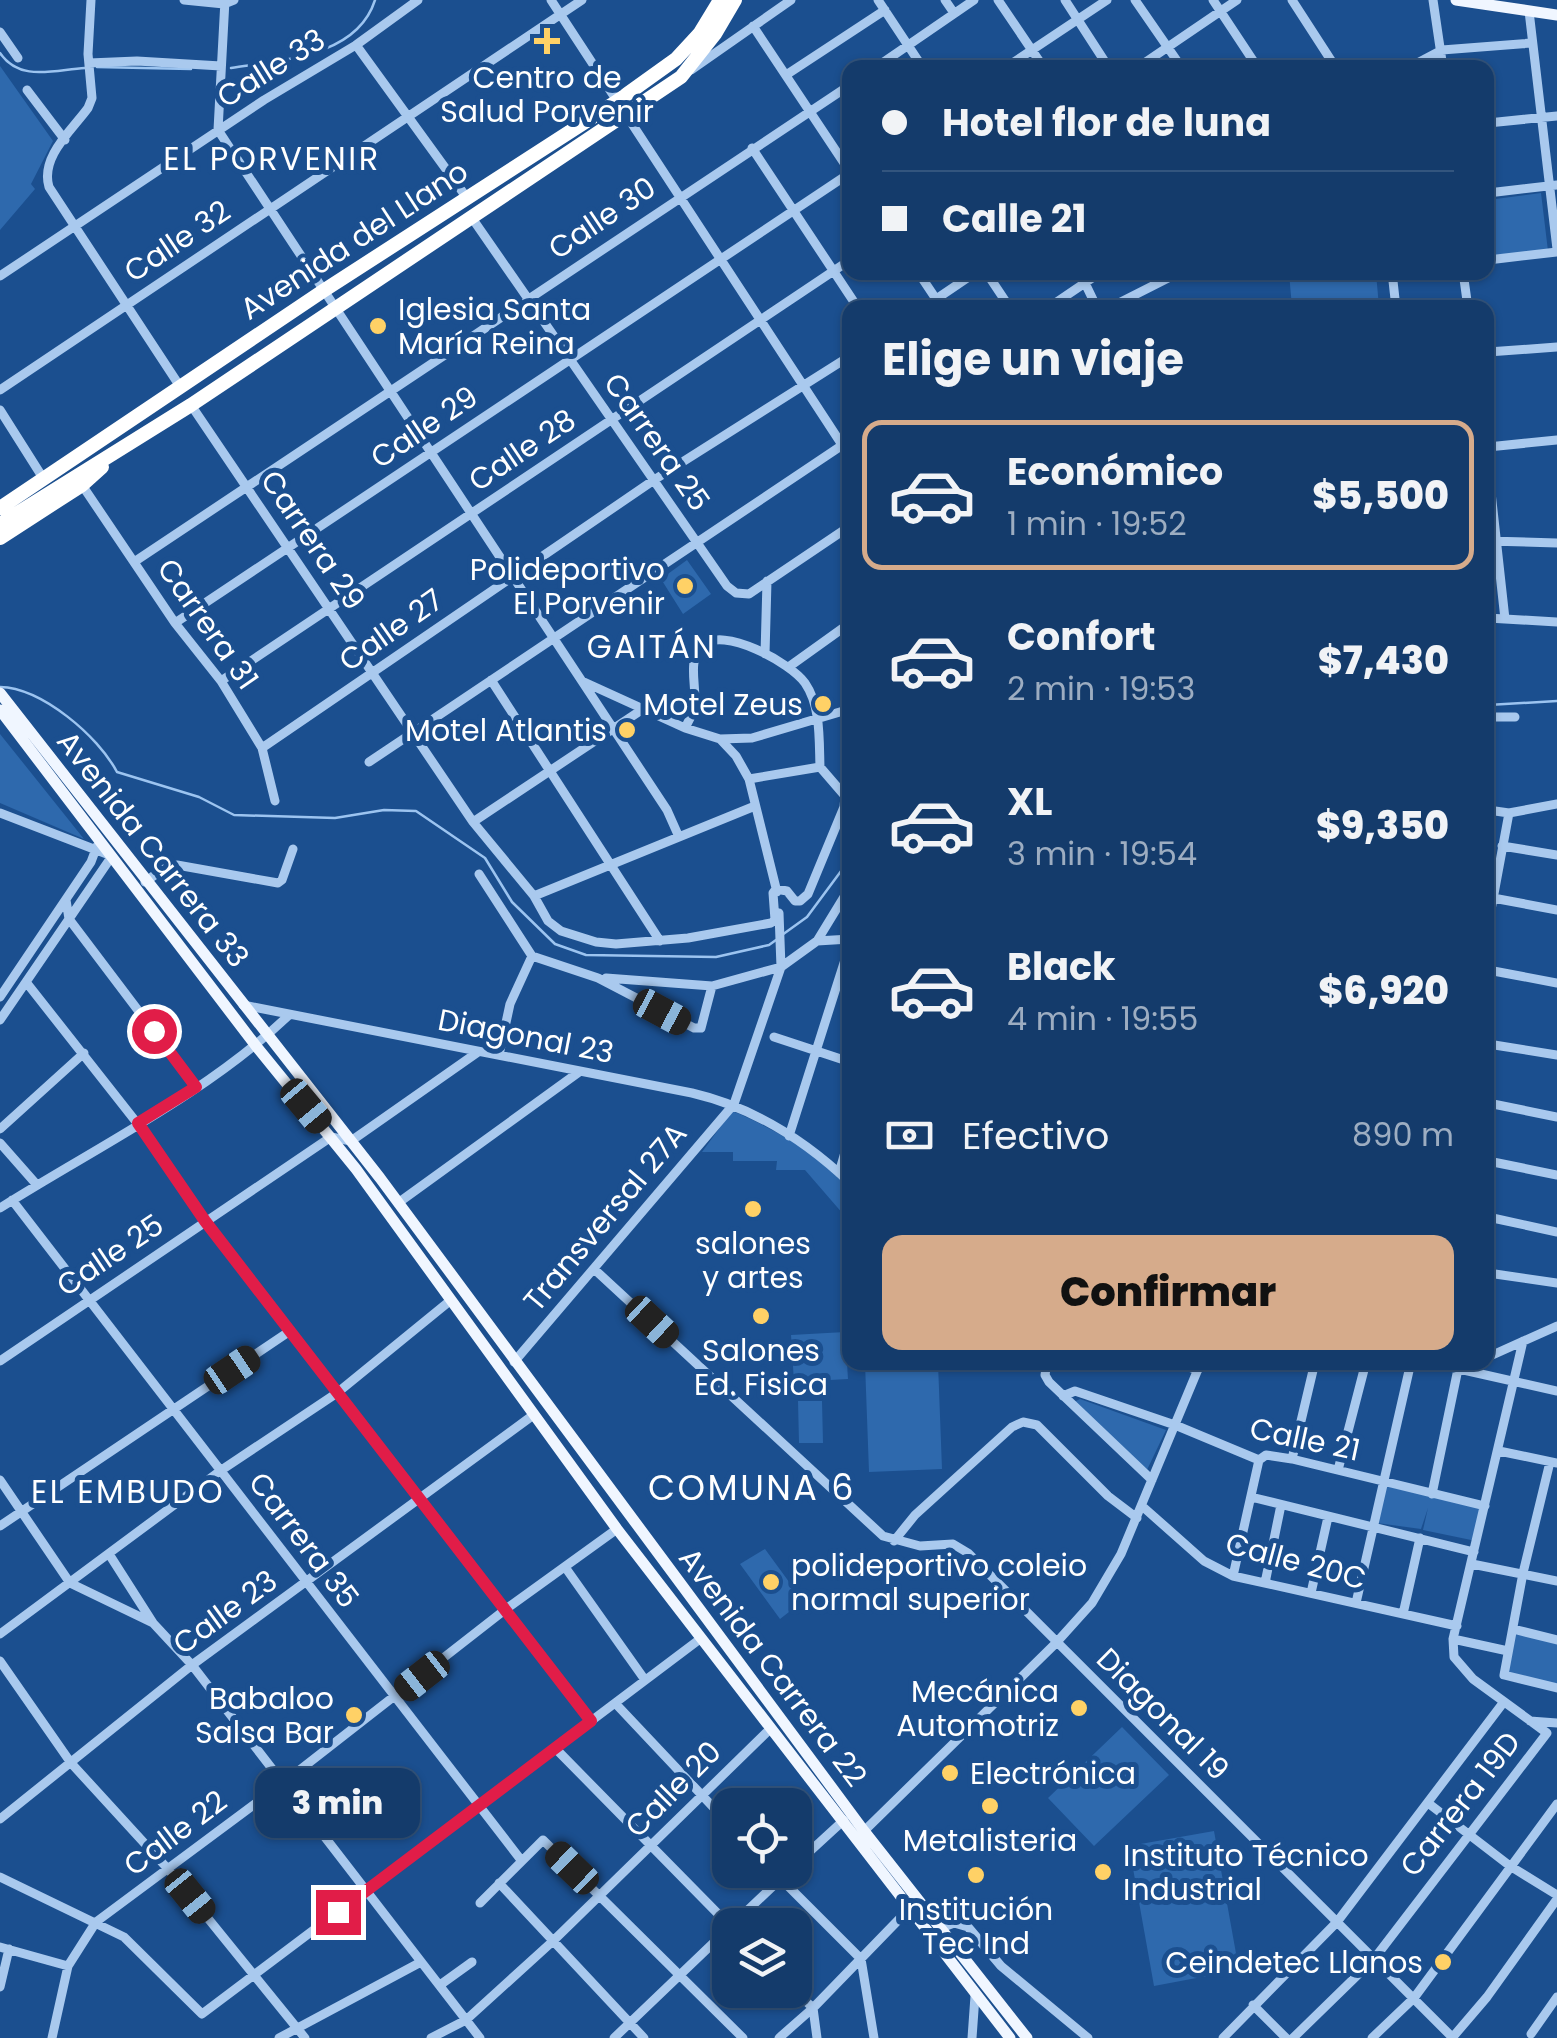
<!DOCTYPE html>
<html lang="es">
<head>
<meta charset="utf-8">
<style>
	body { margin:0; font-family:Poppins,sans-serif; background:#1d4271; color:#f1f3f6; height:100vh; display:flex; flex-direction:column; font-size:38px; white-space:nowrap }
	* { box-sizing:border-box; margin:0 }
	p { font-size:32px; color:#9dadc1 }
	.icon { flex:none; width:55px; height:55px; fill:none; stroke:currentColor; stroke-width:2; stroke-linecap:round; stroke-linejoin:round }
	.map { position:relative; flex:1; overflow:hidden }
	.drawer { position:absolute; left:842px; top:300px; width:652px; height:1070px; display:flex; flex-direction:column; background:#143b6b; border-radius:20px; box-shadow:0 2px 8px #0004,0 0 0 2px #33557e }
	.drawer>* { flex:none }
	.top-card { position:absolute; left:842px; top:60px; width:652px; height:220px; border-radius:20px; box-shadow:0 2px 8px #0004,0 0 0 2px #33557e; display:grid; align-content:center; height:220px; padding:0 40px; background:#143b6b }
	.buttons { position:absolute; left:712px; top:1788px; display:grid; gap:20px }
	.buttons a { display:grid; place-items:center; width:100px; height:100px; border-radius:20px; background:#143b6b; box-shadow:0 2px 8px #0004,0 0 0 2px #33557e; font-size:50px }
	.end { position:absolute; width:45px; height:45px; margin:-22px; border:12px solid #e11d48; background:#fff; box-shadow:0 0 0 5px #fff }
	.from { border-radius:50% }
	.bubble { position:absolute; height:70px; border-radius:20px; background:#143b6b; box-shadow:0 2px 8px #0004,0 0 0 2px #33557e; font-size:32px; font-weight:800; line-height:70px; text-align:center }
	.car { position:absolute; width:30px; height:60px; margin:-30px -15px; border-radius:12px; box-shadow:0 0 8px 2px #0007; background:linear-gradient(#222 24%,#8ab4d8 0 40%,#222 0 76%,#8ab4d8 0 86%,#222 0) }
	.top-card b { display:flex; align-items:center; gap:35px; height:95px; font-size:38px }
	.top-card b+b { border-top:2px solid #33557e }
	.top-card i { width:25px; height:25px; background:#f1f3f6 }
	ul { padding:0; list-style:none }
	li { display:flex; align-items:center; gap:30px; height:150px; margin:0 20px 15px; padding:0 20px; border:5px solid transparent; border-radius:20px }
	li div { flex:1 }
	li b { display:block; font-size:38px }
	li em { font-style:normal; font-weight:800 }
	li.current { border-color:#d6ab8b }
	li>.icon { width:90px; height:90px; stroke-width:1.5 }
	h2 { padding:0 40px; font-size:45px; line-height:120px }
	.pay { display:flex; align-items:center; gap:25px; height:110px; padding:0 40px; font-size:38px }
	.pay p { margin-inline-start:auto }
	.button { display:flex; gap:20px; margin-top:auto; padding:20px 40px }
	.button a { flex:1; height:115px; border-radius:20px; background:#d6ab8b; color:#111; font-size:40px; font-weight:800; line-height:115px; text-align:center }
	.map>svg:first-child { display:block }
	.green { fill:#2e69ad }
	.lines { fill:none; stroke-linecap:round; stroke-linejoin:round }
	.stream { stroke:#9cc4f0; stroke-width:2.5 }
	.minor { stroke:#a9c9ee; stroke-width:9 }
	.major { stroke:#f0f6ff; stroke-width:11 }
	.highway { stroke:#fff; stroke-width:14 }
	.route { stroke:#e11d48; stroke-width:12 }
	.poi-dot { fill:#ffd166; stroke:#1b4f8f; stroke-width:4 }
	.labels { text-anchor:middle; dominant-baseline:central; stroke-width:10; stroke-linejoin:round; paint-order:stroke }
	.street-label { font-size:30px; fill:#fff; stroke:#1b4f8f }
	.poi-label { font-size:30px; fill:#fff; stroke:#1b4f8f; text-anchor:end }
	.neighbourhood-label { font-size:32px; letter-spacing:2.5px; fill:#fff; stroke:#1b4f8f }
	.quarter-label { font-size:35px; letter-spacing:2.5px; fill:#fff; stroke:#1b4f8f }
</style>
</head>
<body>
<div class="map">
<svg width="1557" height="2038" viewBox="0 0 1557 2038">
	<rect width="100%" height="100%" fill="#1b4f8f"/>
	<!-- green -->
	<path class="green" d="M0,66L53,141L31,184L35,189L0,230Z
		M1541,193L1548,251L1488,259V200Z
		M1289,273H1376L1379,307H1292Z
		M687,560L711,594L683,614L661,579Z
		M0,734L84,839L0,803Z
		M732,1111C759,1121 840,1164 850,1190C853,1199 850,1213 850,1222L805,1170H776L777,1161H733V1152H702Z
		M845,1332L848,1379L794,1382L791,1335Z
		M865,1363H938L942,1469L869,1472Z
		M1080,1399L1166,1430L1146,1472L1074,1402Z
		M798,1401H822L823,1443H799Z
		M1385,1486L1484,1507L1476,1541L1423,1530L1428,1508L1421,1529L1377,1523Z
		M765,1549L803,1601L780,1619L740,1564Z
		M1516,1631L1557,1643V1687L1506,1673Z
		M1122,1727L1169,1775L1094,1846L1048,1798Z
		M1214,1831L1239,1970L1154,1986L1129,1846Z"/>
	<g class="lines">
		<!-- stream -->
		<path class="stream" d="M0,53C20,82 53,70 85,68
			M97,67L191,69
			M231,68C281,60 357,57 375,0
			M0,687C42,688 98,736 117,772L199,797L234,815L335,818L384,810L416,811L485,858L512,902L555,944L586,955L716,957L769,945L776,940
			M1488,705L1557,701
			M782,935L807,917L850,859"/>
		<!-- minor -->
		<path class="minor" d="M91,0L88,54L92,98L88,108C72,130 40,157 49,187L181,388
			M184,0L224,4L234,0
			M225,0L218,130L667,810L679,837
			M551,0L850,457
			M878,0L923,68
			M945,0L954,13
			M998,0L1044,68
			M1065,0L1109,68
			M1135,0L1182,68
			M1213,0L1258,68
			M1292,0L1336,68
			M1433,0L1443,68
			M1529,11L1557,249
			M753,26L850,172
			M0,32L18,58
			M356,45L467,198
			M89,63L137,61L221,66
			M875,68L974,0
			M1005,68L1107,0
			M1137,68L1237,0
			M1408,68L1442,50L1531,43
			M691,70L791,0
			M786,75L885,10
			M27,90L65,140
			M1488,123L1557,116
			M752,148L858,308
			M1488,193L1557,185
			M472,218L727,586L736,593L749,594L850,526
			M1488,260L1557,252
			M918,272L936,299
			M986,272L1010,308
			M1392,272L1396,308
			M1463,272L1468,308
			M0,276L264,100L356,45L418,0
			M1085,283L1097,308
			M923,308L976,272
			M1048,308L1101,272
			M1109,308L1180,272
			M1488,352L1557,347
			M0,390L582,0
			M191,405L473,822L534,896L548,921L561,931L596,942L616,944L688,938L771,923L775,920L773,893L776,889L787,891L795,901H800L808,894L844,807L845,796L820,767
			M0,410L43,478
			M1488,447L1557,440
			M1488,465L1505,619
			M82,485L175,623L221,681L262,748L275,801
			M1488,541L1557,543
			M134,562L850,85
			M1488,618L1557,622
			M175,623L850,173
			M765,654L767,581
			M790,666L850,623
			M491,680L660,941
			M221,681L850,260
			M584,682L685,728L720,739L736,756L749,779L777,892
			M1488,717H1515
			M685,728C688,722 693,714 694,707C698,687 686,662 702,646C722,625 791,663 805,683C821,706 819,740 820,767
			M720,739L752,738L850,709
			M262,748L654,480L850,356
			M369,762L850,440
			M749,779L820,767
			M1488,810L1509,813L1557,804
			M0,813L112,856L0,1020
			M473,822L643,709
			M1502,846L1557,855
			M479,874L532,956L598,978L694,1028H701L712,986
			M145,882L163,869L177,865L278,883L282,880L293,849
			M534,896L755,806
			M1493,898L1557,910
			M66,900L69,919L196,1087
			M1488,926L1509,813
			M817,941L850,939
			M1488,970L1557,983
			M606,978L712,986L781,967L817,941L850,887
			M26,982L137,1123L205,1221L591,1721
			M0,997L91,862L97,846
			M243,1005L692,1093C752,1107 805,1140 850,1183
			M774,1037L850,1062
			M1488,1044L1557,1055
			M499,1055L510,1004L532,956
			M1488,1103L1557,1117
			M0,1129L84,1053
			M789,1136L850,944
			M0,1143L37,1185
			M1488,1161L1557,1175
			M839,1173L850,1135
			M12,1200L521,1860
			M398,1203L579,1072
			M0,1208C95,1148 206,1094 288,1016
			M1488,1217L1557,1232
			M594,1269L883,1536L920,1546L953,1544L968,1553L1453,2038
			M1488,1273L1557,1283
			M1488,1357L1557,1326
			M0,1361L331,1137L351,1141L478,1052
			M514,1362L734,1104L781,967L779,913
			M1047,1362L1045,1375L1049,1382L1152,1480
			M1172,1362L1198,1370
			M1428,1362L1557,1391
			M1063,1396L1075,1391L1175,1425L1259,1460L1266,1455L1292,1459L1485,1506
			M1499,1451L1557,1463
			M1292,1459L1315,1362
			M1550,1462L1523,1573L1504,1675L1557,1688
			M1338,1470L1366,1362
			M0,1480L70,1583L153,1623L192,1665L480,2038
			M1432,1494L1458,1369
			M1251,1497L1474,1552
			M1142,1506L1204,1561L1233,1576L1457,1626
			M0,1526L290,1331
			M894,1541L915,1515L1012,1427L1023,1422L1037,1425L1108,1496L1137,1518
			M109,1554L153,1623
			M1472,1564L1557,1581
			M565,1567L645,1680
			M1233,1576L1259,1460
			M1265,1583L1281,1505
			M1311,1593L1328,1517
			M1356,1603L1411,1362
			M1403,1614L1420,1538
			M1513,1629L1557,1640
			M0,1634L220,1471L337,1393L451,1300
			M1453,1639L1508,1651
			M0,1661L71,1763L168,1869L305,2038
			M615,1703L730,1825
			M1530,1721L1557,1723
			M555,1748L730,1926
			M1428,1803L1510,1866L1557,1895
			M0,1819L192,1665L532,1416
			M860,1835L1056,1643L1092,1603L1121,1554L1201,1362
			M795,1865L844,1820
			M772,1870L861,1959L874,2038
			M0,1877L124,1937L202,2014L700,1639
			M499,1883L644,2038
			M480,1903L543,1840L743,2038
			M732,1925L790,1870
			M941,1928L954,1923L968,1927L1001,1966L1088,2038
			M0,1947L68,1966
			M440,1985L472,1962
			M0,1987L9,1949
			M794,1990L813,2008L817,2038
			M1253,2005L1286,2038
			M1531,2034L1557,1997
			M52,2038L68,1966L96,1922L283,1783L506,1609L617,1529
			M279,2038L421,1962
			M431,2038L466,2020L553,1941L769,1730
			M614,2038L730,1927
			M779,2038L813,2008L909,1909
			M972,2038L975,1996
			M1223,2038L1337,1922L1503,1703
			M1293,2038L1374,1959L1547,1733L1473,1679L1454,1657L1453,1639L1523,1341
			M1372,2038L1414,1998L1557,1804
			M1452,2038L1487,1997L1557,1899"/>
		<!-- major -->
		<path class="major" d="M1456,0L1557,15
			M0,693L380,1178L864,1831L1027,2038
			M0,710L256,1046L356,1169L617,1529L1010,2038"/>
		<!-- highway -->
		<path class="highway" d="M0,508L323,291L616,102L676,59L700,33L720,0
			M0,524L191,405L681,77L715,34L735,0
			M0,538L82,485L102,467"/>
	</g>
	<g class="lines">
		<!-- route -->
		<path class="route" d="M154,1031L196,1087L138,1123L205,1221L591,1721L338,1912"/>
	</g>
	<!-- markers -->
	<g class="poi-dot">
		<path d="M542 26h10v10h10v10h-10v10h-10v-10h-10v-10h10z"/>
		<circle cx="378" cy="326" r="10"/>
		<circle cx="685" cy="586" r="10"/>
		<circle cx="823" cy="704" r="10"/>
		<circle cx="627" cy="730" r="10"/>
		<circle cx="753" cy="1209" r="10"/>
		<circle cx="761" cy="1316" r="10"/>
		<circle cx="771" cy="1582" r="10"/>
		<circle cx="1079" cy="1708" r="10"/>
		<circle cx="354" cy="1715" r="10"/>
		<circle cx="950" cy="1773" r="10"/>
		<circle cx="990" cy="1806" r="10"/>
		<circle cx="1103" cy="1872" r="10"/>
		<circle cx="976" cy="1875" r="10"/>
		<circle cx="1443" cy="1962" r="10"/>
	</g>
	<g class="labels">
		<!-- street labels -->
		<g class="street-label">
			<text transform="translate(271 68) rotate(-32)">Calle 33</text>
			<text transform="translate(602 218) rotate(-34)">Calle 30</text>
			<text transform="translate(354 240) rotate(-33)">Avenida del Llano</text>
			<text transform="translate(177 241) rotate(-34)">Calle 32</text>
			<text transform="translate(424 427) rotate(-34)">Calle 29</text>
			<text transform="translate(657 442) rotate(55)">Carrera 25</text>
			<text transform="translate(522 450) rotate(-34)">Calle 28</text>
			<text transform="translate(313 540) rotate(56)">Carrera 29</text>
			<text transform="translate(208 624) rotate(55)">Carrera 31</text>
			<text transform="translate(391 630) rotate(-35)">Calle 27</text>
			<text transform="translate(153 849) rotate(52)">Avenida Carrera 33</text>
			<text transform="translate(526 1036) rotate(11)">Diagonal 23</text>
			<text transform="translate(605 1217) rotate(-50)">Transversal 27A</text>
			<text transform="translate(110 1255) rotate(-34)">Calle 25</text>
			<text transform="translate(1305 1439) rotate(12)">Calle 21</text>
			<text transform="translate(304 1540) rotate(53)">Carrera 35</text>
			<text transform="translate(1296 1561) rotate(15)">Calle 20C</text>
			<text transform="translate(225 1612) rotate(-36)">Calle 23</text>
			<text transform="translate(773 1667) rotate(53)">Avenida Carrera 22</text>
			<text transform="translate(1163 1714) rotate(45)">Diagonal 19</text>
			<text transform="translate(673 1789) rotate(-45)">Calle 20</text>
			<text transform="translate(1460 1804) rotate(-52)">Carrera 19D</text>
			<text transform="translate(175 1833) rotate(-37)">Calle 22</text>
		</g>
		<!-- poi labels -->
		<g class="poi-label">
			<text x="547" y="77" text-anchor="middle">Centro de<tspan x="547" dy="34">Salud Porvenir</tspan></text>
			<text x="398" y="309" text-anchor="start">Iglesia Santa<tspan x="398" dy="34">María Reina</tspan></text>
			<text x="665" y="569">Polideportivo<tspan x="665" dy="34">El Porvenir</tspan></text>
			<text x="803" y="704">Motel Zeus</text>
			<text x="607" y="730">Motel Atlantis</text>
			<text x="753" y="1243" text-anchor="middle">salones<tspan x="753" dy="34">y artes</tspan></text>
			<text x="761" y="1350" text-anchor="middle">Salones<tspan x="761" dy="34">Ed. Fisica</tspan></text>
			<text x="791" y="1565" text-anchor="start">polideportivo coleio<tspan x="791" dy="34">normal superior</tspan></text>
			<text x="1059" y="1691">Mecánica<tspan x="1059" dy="34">Automotriz</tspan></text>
			<text x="334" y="1698">Babaloo<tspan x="334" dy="34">Salsa Bar</tspan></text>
			<text x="970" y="1773" text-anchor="start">Electrónica</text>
			<text x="990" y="1840" text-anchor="middle">Metalisteria</text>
			<text x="1123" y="1855" text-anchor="start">Instituto Técnico<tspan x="1123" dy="34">Industrial</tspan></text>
			<text x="976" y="1909" text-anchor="middle">Institución<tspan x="976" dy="34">Tec Ind</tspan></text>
			<text x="1423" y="1962">Ceindetec Llanos</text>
		</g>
		<!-- neighbourhood labels -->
		<g class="neighbourhood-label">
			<text x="272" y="158">EL PORVENIR</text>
			<text x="652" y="646">GAITÁN</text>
			<text x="128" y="1491">EL EMBUDO</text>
		</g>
		<!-- quarter labels -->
		<g class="quarter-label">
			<text x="752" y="1487">COMUNA 6</text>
		</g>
	</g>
</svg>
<div class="buttons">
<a><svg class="icon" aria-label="locate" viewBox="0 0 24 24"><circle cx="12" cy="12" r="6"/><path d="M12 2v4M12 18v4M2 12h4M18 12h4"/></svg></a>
<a><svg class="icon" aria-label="layers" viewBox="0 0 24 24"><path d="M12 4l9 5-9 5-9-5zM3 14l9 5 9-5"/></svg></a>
</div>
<i class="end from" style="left:154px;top:1031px"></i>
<i class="end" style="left:338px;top:1912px"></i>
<div class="bubble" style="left:255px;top:1768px;width:165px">3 min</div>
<i class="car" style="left:662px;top:1012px;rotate:118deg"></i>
<i class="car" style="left:306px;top:1106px;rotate:140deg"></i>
<i class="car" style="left:652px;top:1322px;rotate:133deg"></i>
<i class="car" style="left:232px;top:1370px;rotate:56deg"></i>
<i class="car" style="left:422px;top:1676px;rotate:232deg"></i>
<i class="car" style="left:572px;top:1868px;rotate:314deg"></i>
<i class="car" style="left:190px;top:1896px;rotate:141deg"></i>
<div class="top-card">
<b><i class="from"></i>Hotel flor de luna</b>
<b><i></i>Calle 21</b>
</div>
<section class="drawer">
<h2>Elige un viaje</h2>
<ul>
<li class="current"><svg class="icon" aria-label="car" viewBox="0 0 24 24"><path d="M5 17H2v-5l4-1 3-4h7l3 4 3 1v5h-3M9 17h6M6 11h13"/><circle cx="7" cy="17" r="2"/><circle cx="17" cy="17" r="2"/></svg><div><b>Económico</b><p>1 min · 19:52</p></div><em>$5,500</em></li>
<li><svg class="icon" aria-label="car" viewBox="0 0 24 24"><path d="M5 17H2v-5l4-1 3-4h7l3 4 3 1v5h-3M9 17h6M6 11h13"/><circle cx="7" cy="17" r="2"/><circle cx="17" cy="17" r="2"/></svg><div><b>Confort</b><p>2 min · 19:53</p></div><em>$7,430</em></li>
<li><svg class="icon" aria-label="car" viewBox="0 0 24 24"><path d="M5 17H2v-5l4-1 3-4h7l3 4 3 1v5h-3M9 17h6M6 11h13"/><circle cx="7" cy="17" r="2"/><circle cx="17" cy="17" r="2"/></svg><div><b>XL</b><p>3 min · 19:54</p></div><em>$9,350</em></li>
<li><svg class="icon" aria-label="car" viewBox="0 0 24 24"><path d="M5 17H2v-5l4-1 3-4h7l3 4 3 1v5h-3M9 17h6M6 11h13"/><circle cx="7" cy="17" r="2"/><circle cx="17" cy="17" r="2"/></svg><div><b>Black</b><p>4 min · 19:55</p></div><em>$6,920</em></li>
</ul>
<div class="pay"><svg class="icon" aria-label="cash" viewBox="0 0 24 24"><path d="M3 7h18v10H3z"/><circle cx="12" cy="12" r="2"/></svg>Efectivo<p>890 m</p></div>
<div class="button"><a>Confirmar</a></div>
</section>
</div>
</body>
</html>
